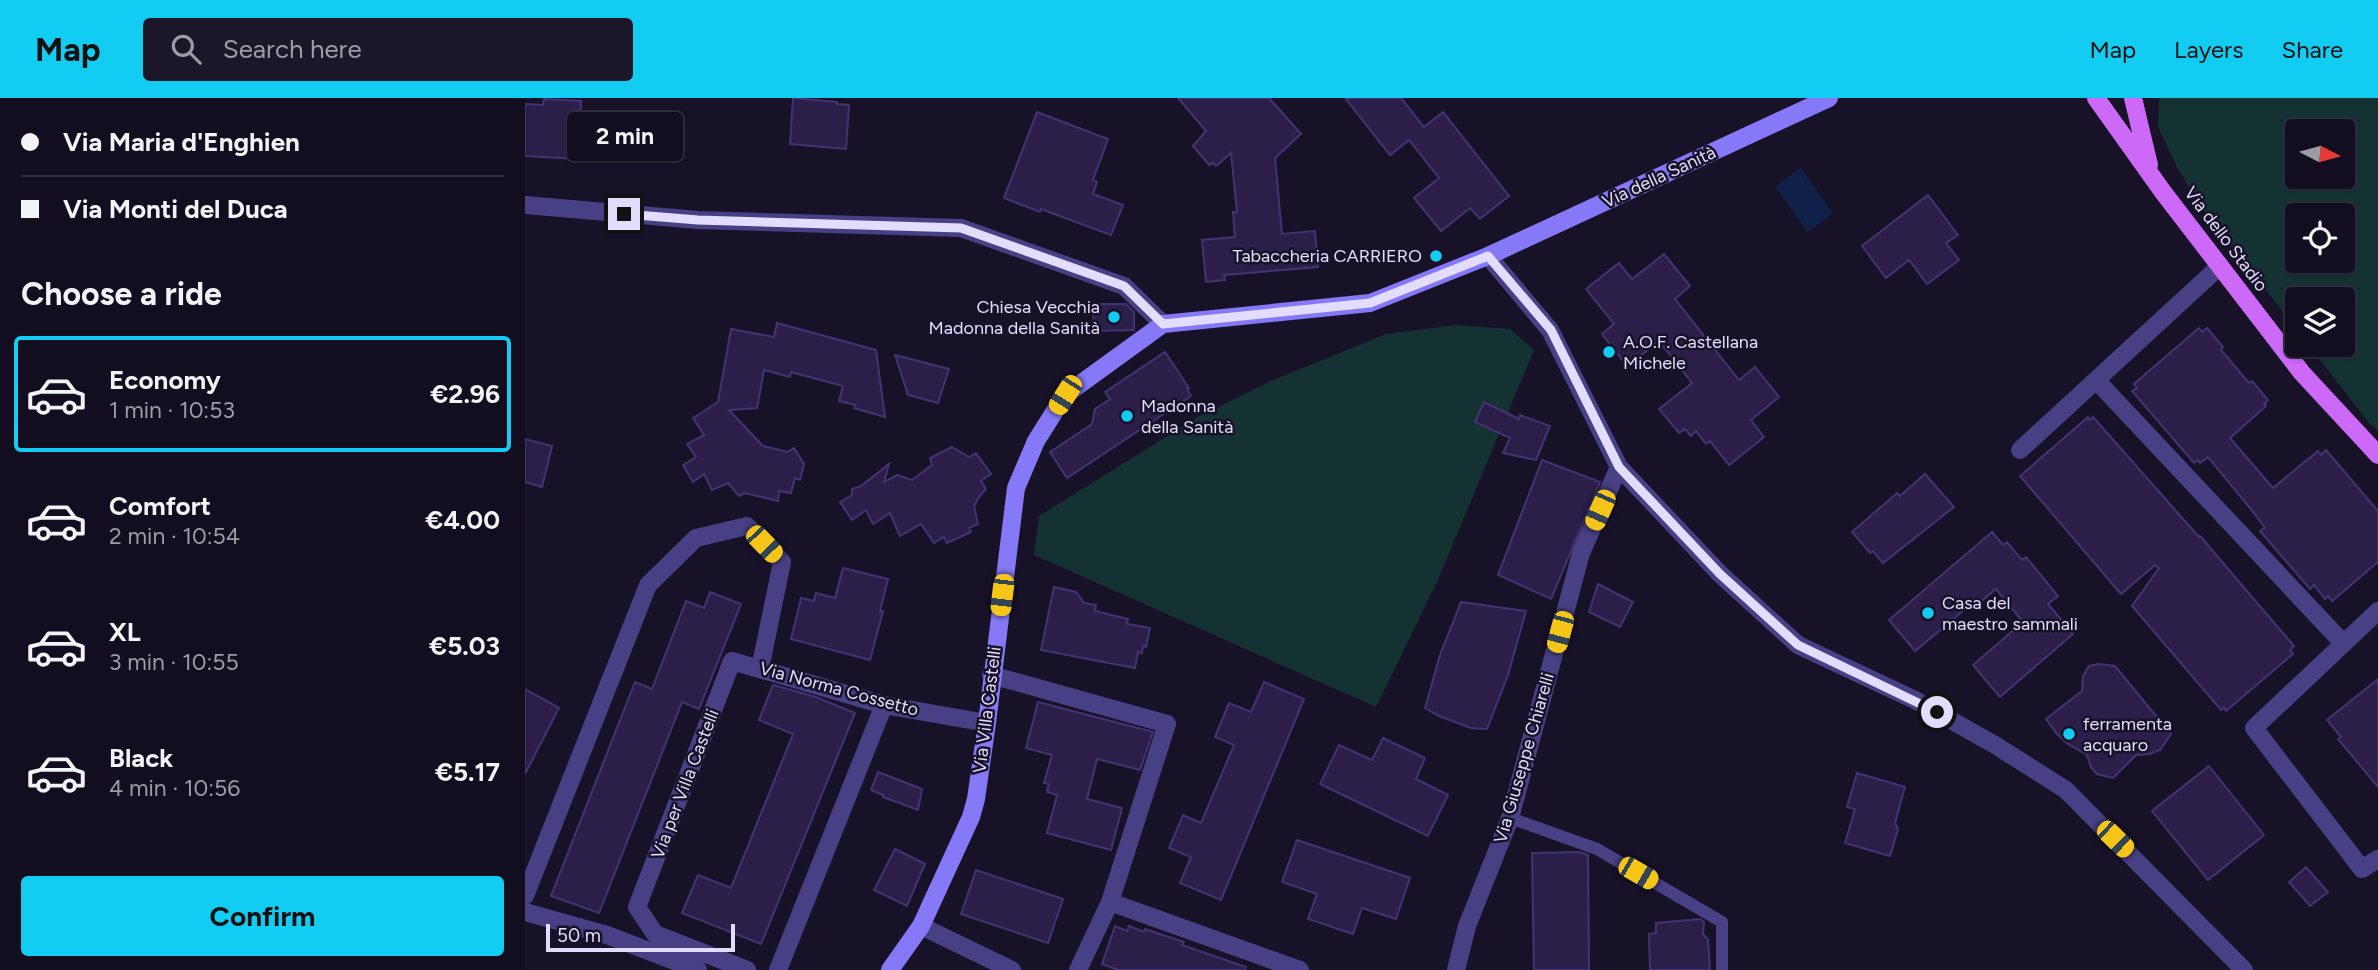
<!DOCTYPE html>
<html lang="en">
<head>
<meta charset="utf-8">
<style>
	body { margin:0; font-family:Figtree,sans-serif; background:#1b1728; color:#f1f3f6; height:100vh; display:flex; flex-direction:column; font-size:26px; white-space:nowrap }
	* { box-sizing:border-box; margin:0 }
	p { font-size:23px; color:#9c9ca4 }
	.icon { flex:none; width:38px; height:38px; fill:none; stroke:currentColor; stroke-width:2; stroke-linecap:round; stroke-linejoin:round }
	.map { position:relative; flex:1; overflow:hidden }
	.panel { display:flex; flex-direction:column; background:#120e1f; width:525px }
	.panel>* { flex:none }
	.hud { display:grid; align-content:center; height:154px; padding:0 21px; background:#120e1f }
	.needle { width:46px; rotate:96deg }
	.tools { position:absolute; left:1760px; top:21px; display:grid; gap:14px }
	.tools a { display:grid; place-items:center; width:70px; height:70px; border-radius:7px; background:#120e1f; box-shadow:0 2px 5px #0004,0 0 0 2px #312e3d; font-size:35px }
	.scale { position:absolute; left:21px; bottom:18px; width:189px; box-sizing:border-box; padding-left:7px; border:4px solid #e2dcfd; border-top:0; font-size:19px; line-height:24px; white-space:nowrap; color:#e2dcfd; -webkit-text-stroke:5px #181229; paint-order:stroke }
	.end { position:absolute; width:32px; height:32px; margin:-16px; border:9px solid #e2dcfd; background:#111; box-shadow:0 0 0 4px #111 }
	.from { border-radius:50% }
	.bubble { position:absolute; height:49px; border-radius:7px; background:#120e1f; box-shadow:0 2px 5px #0004,0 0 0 2px #312e3d; font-size:23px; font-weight:700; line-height:49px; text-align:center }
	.car { position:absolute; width:21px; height:42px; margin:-21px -10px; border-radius:9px; box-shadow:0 0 5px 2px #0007; background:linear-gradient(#f5c518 24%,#345 0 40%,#f5c518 0 76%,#345 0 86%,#f5c518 0) }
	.hud b { display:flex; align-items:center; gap:24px; height:66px; font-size:26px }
	.hud b+b { border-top:2px solid #312e3d }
	.hud i { width:18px; height:18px; background:#f1f3f6 }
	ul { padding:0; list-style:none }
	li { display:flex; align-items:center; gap:21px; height:116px; margin:0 14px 10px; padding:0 7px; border:4px solid transparent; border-radius:7px }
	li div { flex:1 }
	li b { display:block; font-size:26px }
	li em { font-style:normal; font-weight:700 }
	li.current { border-color:#13ccf2 }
	li>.icon { width:63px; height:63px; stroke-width:1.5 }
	h2 { padding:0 21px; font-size:32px; line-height:84px }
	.cta { display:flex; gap:14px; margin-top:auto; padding:14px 21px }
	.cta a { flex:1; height:80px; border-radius:7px; background:#13ccf2; color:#111; font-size:28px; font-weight:700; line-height:80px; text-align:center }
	header { display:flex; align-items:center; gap:42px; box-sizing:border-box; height:98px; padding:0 35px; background:#13ccf2; color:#111 }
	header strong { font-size:33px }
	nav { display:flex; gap:38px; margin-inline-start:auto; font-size:24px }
	.search { width:490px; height:63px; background:#1b1728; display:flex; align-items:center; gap:18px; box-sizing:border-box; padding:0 24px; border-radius:7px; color:#9c9ca4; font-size:26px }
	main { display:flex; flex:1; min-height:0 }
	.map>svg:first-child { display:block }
	.green { fill:#153233; fill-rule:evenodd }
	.water { fill:#10214a }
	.building { fill:#2b1f49; stroke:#443373; stroke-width:2 }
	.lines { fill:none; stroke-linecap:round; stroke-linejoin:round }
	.service { stroke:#484085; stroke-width:12 }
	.minor { stroke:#484085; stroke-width:18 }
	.secondary { stroke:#8579f7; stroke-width:18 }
	.primary { stroke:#cc69f7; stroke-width:18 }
	.route { stroke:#e2dcfd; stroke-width:9 }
	.poi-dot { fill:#13ccf2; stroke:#181229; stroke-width:2.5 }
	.labels { text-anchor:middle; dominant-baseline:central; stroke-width:5; stroke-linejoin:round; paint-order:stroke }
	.street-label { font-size:18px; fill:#e2dcfd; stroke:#181229 }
	.poi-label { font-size:18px; fill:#e2dcfd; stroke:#181229; text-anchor:start }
</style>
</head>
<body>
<header>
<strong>Map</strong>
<div class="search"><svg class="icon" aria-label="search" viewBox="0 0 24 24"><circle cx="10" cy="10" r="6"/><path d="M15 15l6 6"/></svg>Search here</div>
<nav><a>Map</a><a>Layers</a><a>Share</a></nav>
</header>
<main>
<section class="panel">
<div class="hud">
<b><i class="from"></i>Via Maria d'Enghien</b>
<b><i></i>Via Monti del Duca</b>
</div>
<h2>Choose a ride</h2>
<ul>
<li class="current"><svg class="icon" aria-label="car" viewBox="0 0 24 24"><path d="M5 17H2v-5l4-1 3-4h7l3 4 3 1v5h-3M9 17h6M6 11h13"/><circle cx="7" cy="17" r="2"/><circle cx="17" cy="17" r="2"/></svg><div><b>Economy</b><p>1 min · 10:53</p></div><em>€2.96</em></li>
<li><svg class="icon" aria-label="car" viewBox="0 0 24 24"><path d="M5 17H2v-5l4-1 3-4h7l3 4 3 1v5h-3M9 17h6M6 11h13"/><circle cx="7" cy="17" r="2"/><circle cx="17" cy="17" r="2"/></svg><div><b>Comfort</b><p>2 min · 10:54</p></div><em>€4.00</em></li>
<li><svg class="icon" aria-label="car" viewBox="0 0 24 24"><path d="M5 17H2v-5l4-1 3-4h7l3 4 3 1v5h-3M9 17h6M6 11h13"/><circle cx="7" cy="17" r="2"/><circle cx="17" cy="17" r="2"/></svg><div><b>XL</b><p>3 min · 10:55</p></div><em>€5.03</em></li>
<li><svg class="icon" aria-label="car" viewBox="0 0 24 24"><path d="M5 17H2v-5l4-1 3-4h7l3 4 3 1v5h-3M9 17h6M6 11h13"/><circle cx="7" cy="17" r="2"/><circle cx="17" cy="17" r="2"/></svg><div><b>Black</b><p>4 min · 10:56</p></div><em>€5.17</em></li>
</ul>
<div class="cta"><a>Confirm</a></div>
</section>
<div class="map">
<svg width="1853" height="872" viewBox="0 0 1853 872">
	<rect width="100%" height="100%" fill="#181229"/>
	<!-- green -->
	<path class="green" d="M1634,0H1853V333L1845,326L1783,247H1818V201H1773V233L1675,108L1652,69L1633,29ZM1773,33H1818V79H1773ZM1773,117H1818V163H1773Z
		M931,227L985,231L1009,252L912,484L851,609L509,457L514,418L673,319L746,283L861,236Z"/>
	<!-- water -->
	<path class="water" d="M1276,70L1308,116L1282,134L1250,88Z"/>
	<!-- building -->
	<path class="building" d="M268,0L312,4V6L324,7L321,51L265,46Z
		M653,0H744L776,36L750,60L757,136L790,133L793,169L699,177L700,182L681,184L677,142L710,139L708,114H712L706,55L691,68L688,65L684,67L668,48L681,33Z
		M820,0H876L899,29L918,14L984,98L955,121L945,110L916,133L889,100L914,80L884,42L865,57Z
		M19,1L56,3L53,61L0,58V6L18,7Z
		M512,14L583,41L568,82L572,84L568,96L598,107L586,137L516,111L515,114L479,100Z
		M1403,97L1433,137L1421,145L1434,162L1402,186L1384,162L1361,180L1337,148Z
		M1139,156L1165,188L1150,201L1214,282L1230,269L1254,299L1226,322L1239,339L1204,367L1185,343L1181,346L1171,333L1166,338L1160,331L1154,335L1134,311L1167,285L1134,243L1102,268L1077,236L1089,226L1061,191L1094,165L1107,181Z
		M568,206H601L609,214V232L569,233Z
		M252,225L351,252L360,319L329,310L330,307L314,303L318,288L266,274L265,279L239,272L232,310L204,312L238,348L263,354L269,350L279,366L275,382L270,380L266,395L254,393L253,403L220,395L214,398L203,385L187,392L179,376L168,384L158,367L171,359L162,346L179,337L168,320L193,304L206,231L249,239Z
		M1674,230L1677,234L1682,230L1698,249L1696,252L1724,285L1727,283L1743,302L1739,306L1741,308L1705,340L1748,390L1793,353L1796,357L1801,352L1853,413V464L1807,503L1803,498L1800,501L1789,487L1785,491L1735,433L1740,430L1729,415L1683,359L1675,365L1673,362L1669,365L1607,293L1612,290L1609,286Z
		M640,254L664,290L662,291L666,298L542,380L525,354L567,326L570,311L585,301L580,294Z
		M370,257L424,271L413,305L383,297Z
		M959,304L994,321L995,317L1025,328L1011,362L978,355L985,340L950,324Z
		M1563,319L1565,322L1568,319L1674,439L1675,438L1769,548L1765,552L1768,556L1701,613L1699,610L1696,612L1607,508L1634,470L1630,467L1596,496L1495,378Z
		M0,341L27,348L17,389L0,384Z
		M427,349L444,359L451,355L466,376L456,383L461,391L454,399L449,408L453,426L444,430L446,434L422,445L419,439L409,445L396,426L375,438L365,415L348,426L341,412L327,422L315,404L327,397V391L336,388L364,366L359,384L372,377L387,382L407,367L405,360Z
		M1017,362L1075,384L1026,501L973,477Z
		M1400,376L1429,409L1358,465L1348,453L1345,455L1327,434L1372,395L1375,398Z
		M1467,434L1478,447L1482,444L1497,462L1501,459L1533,498L1523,506L1548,536L1475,599L1448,567L1498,524L1471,491L1448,510L1445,507L1390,553L1364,522Z
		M318,470L363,481L355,513H358L345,562L266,541L276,500L289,503L291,495L310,500Z
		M1073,486L1108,504L1095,529L1064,514Z
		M529,489L551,494L559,505L571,507L570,513L603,521L602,526L625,530L621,549L618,548L617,555L613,554L610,570L516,552Z
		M185,494L216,506L174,611L157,604L74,815L26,798L110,584L127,591L161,503L179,510Z
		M936,504L1001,513L983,577L962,631L946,630L914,618L900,610L915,557Z
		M1574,566L1590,568L1646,636L1635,652L1624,656L1611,657L1588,680L1572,676L1566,669L1562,657L1543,646L1532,636L1521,621L1557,593L1558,578L1564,568Z
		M1853,581V689L1813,641L1816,639L1802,622Z
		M739,584L779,601L696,802L655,785L666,759L644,750L658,717L676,725L709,647L690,639L704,605L726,614Z
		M248,587L291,599L330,615L236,846L157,815L173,777L206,790L268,636L234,622Z
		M0,591L34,610L0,676Z
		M513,604L628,634L615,672L572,661L562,701L597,710L586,752L522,735L532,697L522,694L524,686L519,685L527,657L501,650Z
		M858,640L900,660L891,681L923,697L903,738L795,686L814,647L847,662Z
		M1684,668L1739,737L1683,782L1627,713Z
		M353,674L397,691L393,712L358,699V697L346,692Z
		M1332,675L1380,689L1370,725L1373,731L1365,758L1320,745L1330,711L1322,709Z
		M772,742L885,780L871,821L837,810L828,836L783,821L792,796L757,784Z
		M370,751L400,766L382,808L349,792Z
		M1055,754L1063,757L1064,872H1009L1007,755Z
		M1781,769L1803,794L1785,808L1764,784Z
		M451,772L538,801L523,845L436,816Z
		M1175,821L1179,824L1178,836L1183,842L1185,872H1125L1124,836L1131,835V825Z
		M590,828L602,833L604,828L619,834L620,831L659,844L657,847L721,869L720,872H593L577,866Z"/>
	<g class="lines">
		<!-- service -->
		<path class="service" d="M985,720L1072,751L1197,824V872"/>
		<!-- minor -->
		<path class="minor" d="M0,107L173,122L436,130L599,188L638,226
			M963,158L1025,232L1094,369L1195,476L1273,547L1392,603L1470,647L1541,692L1719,872
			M1571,282L1818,545
			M1495,352L1695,168
			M1853,513L1729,630L1837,771L1853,761
			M466,577L642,626L585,804L553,872
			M0,798L123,487L171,440L222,428L257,464L235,571
			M585,804L775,872
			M0,814L82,837L173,872
			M396,828L487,872
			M222,872L130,836L112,809L207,563L359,607L462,625
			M253,872L359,607
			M931,872L942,828L985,720L1056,455L1094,369"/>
		<!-- secondary -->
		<path class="secondary" d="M365,872L396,828L446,719L451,701L462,625L491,390L511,343L540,297L638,226L845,205L963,158L1304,0"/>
		<!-- primary -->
		<path class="primary" d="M1571,0L1638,94L1777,275L1853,357
			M1608,0L1624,67"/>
	</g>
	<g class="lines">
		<!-- route -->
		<path class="route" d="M99,116L173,122L436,130L599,188L638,226L845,205L963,158L1026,232L1094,369L1195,476L1273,547L1412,614"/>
	</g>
	<!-- markers -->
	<g class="poi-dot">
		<circle cx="911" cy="158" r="7"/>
		<circle cx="589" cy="219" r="7"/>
		<circle cx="1084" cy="254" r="7"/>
		<circle cx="602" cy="318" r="7"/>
		<circle cx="1403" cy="515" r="7"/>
		<circle cx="1544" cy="636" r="7"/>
	</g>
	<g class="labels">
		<!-- street labels -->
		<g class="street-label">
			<text transform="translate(1134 79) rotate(-25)">Via della Sanità</text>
			<text transform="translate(1701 141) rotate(53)">Via dello Stadio</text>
			<text transform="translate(314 591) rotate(15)">Via Norma Cossetto</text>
			<text transform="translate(462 612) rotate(-83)">Via Villa Castelli</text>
			<text transform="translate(999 660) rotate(-74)">Via Giuseppe Chiarelli</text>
			<text transform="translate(160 686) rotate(-69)">Via per Villa Castelli</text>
		</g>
		<!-- poi labels -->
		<g class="poi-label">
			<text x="897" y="158" text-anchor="end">Tabaccheria CARRIERO</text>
			<text x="575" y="209" text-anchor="end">Chiesa Vecchia<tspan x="575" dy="21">Madonna della Sanità</tspan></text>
			<text x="1098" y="244">A.O.F. Castellana<tspan x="1098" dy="21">Michele</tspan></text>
			<text x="616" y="308">Madonna<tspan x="616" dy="21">della Sanità</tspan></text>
			<text x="1417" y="505">Casa del<tspan x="1417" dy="21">maestro sammali</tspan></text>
			<text x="1558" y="626">ferramenta<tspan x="1558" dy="21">acquaro</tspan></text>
		</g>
	</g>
</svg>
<div class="tools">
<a><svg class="needle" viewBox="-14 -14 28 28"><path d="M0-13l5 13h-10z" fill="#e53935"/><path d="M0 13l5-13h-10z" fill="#9c9ca4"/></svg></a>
<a><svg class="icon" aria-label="locate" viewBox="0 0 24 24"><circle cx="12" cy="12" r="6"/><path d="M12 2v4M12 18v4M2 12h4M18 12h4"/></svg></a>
<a><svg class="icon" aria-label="layers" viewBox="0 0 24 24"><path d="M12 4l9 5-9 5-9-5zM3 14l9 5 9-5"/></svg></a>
</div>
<div class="scale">50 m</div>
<i class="end from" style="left:1412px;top:614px"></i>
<i class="end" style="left:99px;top:116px"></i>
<div class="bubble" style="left:42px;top:14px;width:116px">2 min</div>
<i class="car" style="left:540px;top:297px;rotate:212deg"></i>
<i class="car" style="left:1075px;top:412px;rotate:204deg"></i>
<i class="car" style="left:239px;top:446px;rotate:136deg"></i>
<i class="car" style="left:477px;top:497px;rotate:187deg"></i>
<i class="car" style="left:1035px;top:534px;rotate:195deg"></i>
<i class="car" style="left:1590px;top:741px;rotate:134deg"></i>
<i class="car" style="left:1113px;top:775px;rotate:120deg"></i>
</div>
</main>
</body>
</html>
